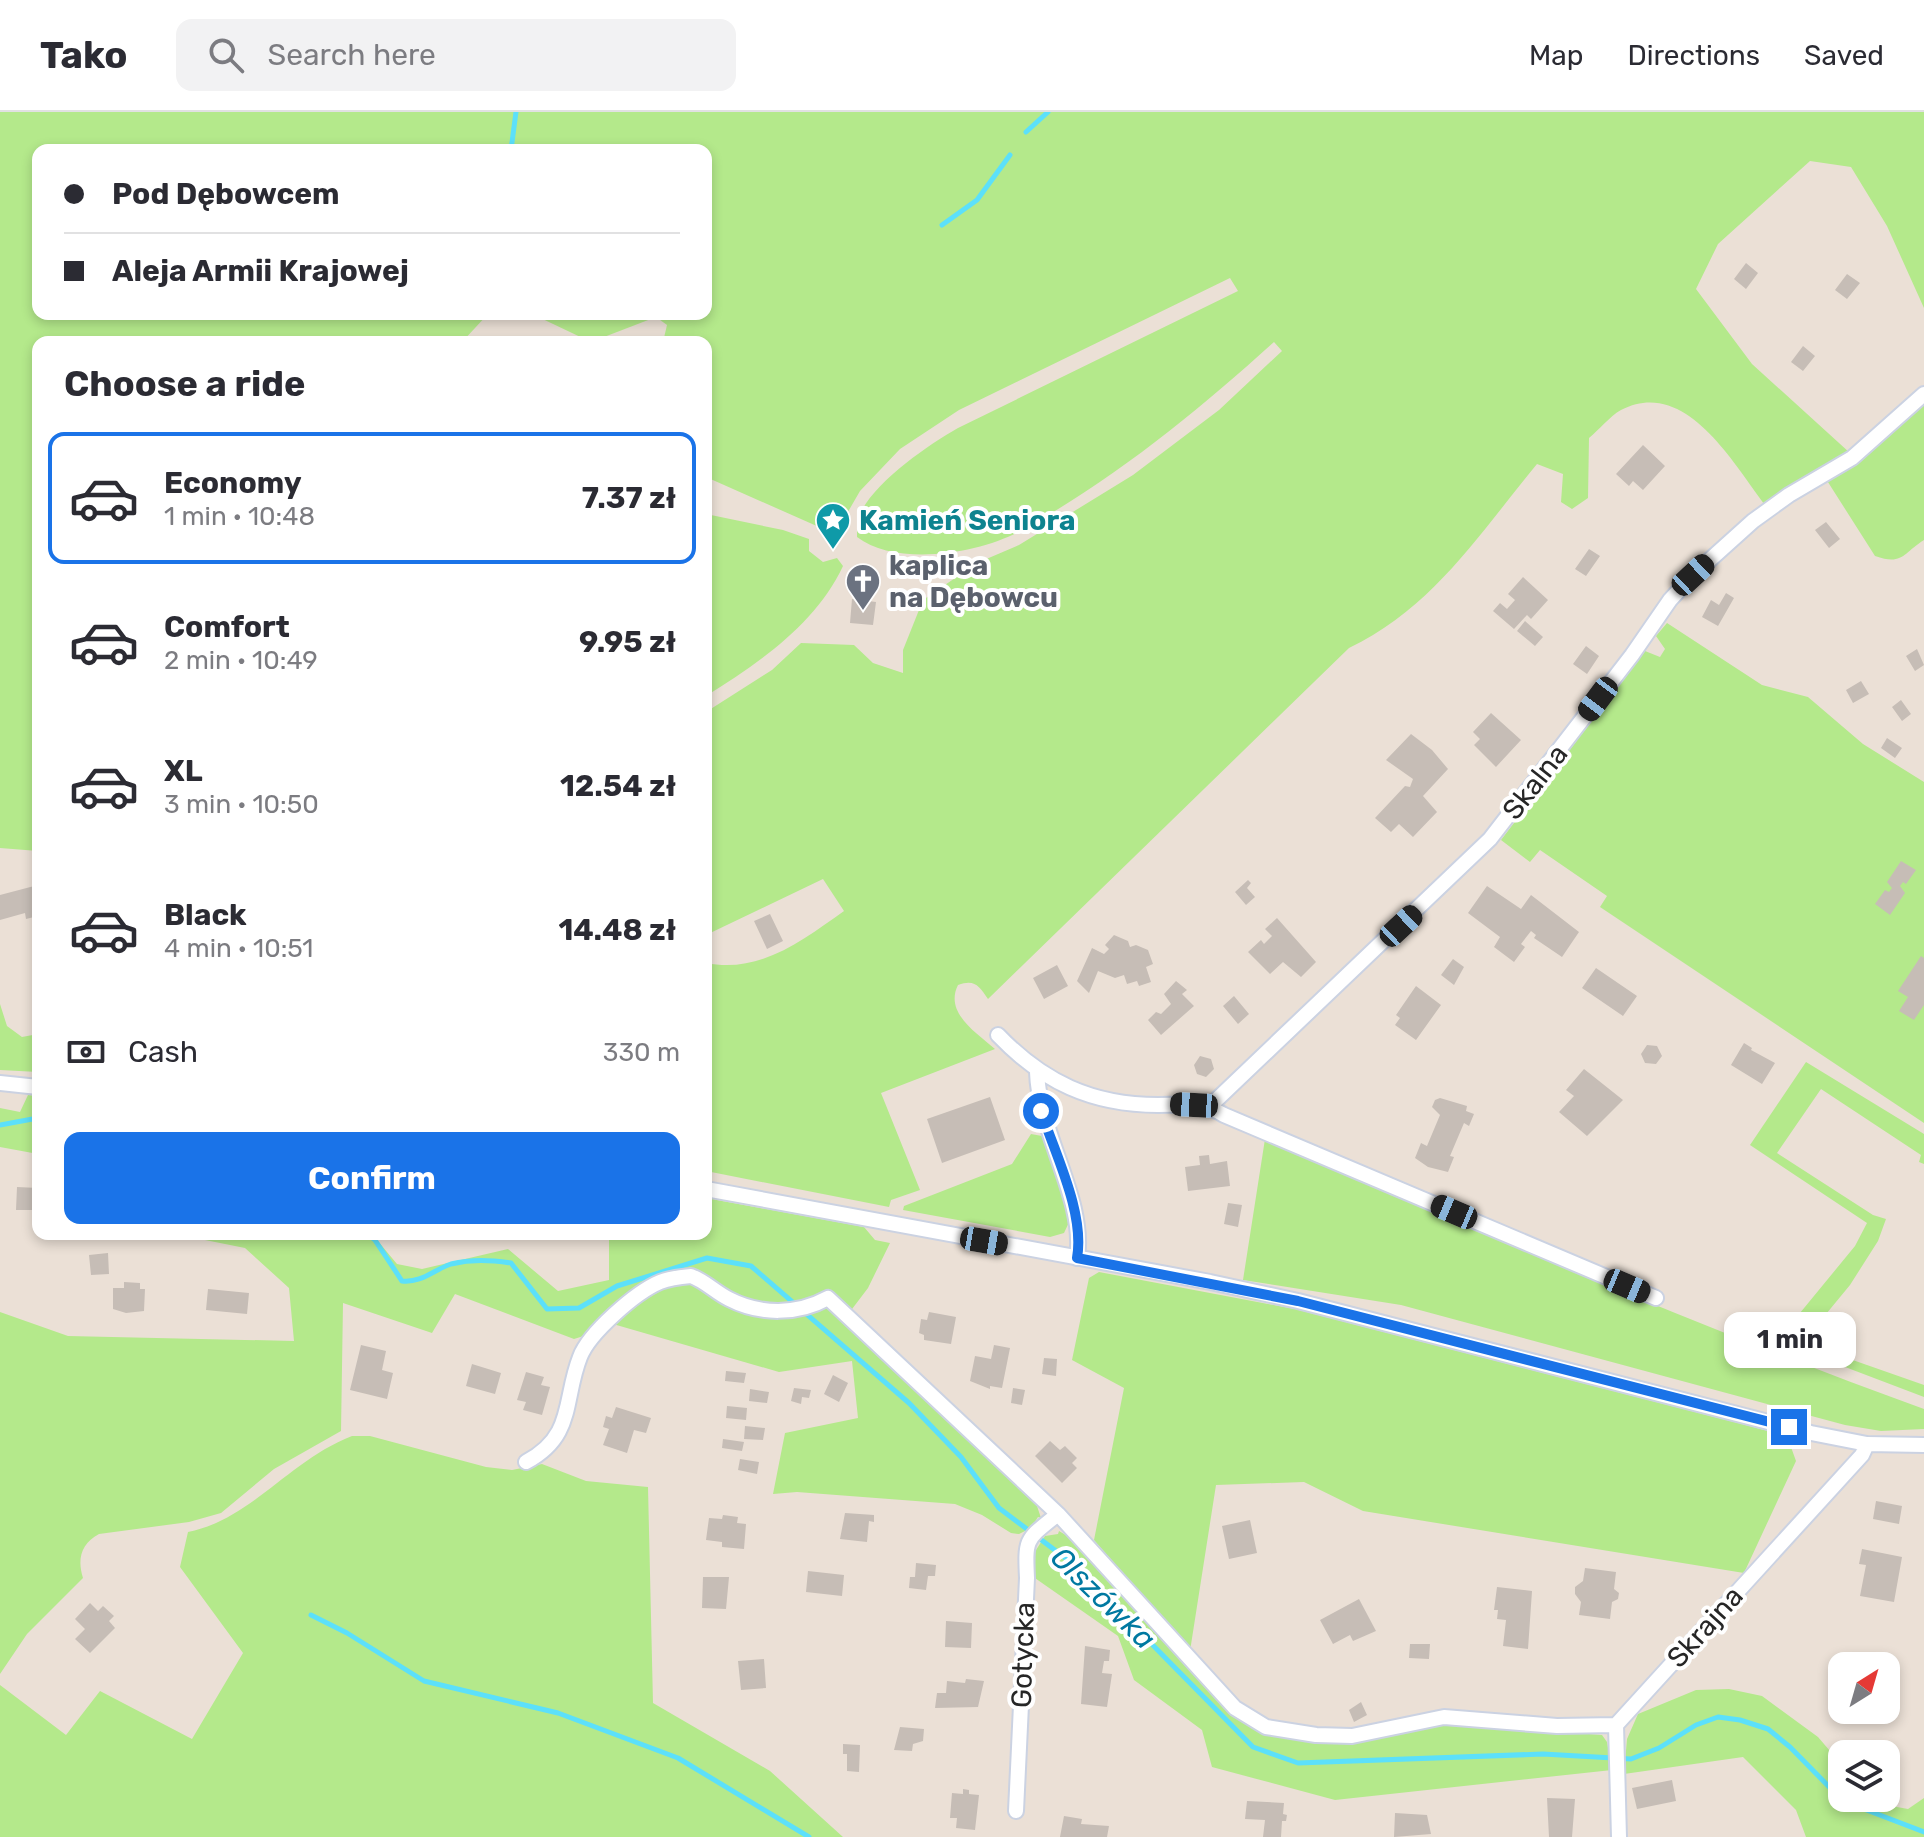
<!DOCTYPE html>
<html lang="en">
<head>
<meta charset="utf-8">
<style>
	body { margin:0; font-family:Rubik,sans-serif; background:#f2f2f3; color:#2b2b33; height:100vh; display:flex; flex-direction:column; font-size:30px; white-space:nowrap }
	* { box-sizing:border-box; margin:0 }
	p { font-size:26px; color:#7c7c81 }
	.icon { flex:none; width:44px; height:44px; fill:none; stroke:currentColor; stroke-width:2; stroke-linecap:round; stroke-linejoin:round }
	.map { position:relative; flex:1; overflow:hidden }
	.side { position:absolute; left:32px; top:224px; width:680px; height:904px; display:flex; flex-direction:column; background:#fff; border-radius:16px; box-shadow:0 4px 12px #0003 }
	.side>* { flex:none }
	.top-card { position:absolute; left:32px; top:32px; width:680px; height:176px; border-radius:16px; box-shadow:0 4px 12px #0003; display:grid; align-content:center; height:176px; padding:0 32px; background:#fff }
	.needle { width:52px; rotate:37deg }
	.controls { position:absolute; left:1828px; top:1540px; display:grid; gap:16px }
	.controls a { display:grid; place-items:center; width:72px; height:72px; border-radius:16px; background:#fff; box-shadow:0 4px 12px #0003; font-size:40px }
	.end { position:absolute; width:36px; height:36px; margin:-18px; border:10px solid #1a73e8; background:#fff; box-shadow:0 0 0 4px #fff }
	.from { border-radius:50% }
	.bubble { position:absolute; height:56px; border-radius:16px; background:#fff; box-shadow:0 4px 12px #0003; font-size:26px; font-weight:700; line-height:56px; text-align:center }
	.car { position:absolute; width:24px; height:48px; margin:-24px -12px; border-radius:10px; box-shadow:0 0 6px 2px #0007; background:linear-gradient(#222 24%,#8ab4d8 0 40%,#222 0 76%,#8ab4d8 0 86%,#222 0) }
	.top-card b { display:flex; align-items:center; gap:28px; height:76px; font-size:30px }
	.top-card b+b { border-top:2px solid #e1e1e2 }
	.top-card i { width:20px; height:20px; background:#2b2b33 }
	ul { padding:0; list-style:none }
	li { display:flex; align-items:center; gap:24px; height:132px; margin:0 16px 12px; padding:0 16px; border:4px solid transparent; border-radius:16px }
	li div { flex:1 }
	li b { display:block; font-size:30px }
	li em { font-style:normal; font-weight:700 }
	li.current { border-color:#1a73e8 }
	li>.icon { width:72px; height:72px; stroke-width:1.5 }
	h2 { padding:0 32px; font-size:36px; line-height:96px }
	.pay { display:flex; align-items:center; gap:20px; height:88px; padding:0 32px; font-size:30px }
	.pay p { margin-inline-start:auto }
	.primary-button { display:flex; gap:16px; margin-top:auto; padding:16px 32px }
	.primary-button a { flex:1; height:92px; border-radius:16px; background:#1a73e8; color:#fff; font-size:32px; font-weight:700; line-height:92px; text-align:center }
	header { display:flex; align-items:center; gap:48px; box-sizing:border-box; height:112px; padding:0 40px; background:#fff; border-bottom:2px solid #e1e1e2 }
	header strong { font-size:38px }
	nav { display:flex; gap:44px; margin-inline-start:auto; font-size:28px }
	.search { width:560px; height:72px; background:#f2f2f3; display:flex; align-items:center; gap:20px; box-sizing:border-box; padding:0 28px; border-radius:16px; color:#7c7c81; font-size:30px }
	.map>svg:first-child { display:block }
	.green { fill:#b4e98b }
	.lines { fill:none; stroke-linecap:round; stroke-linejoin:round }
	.stream { stroke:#5ce0fa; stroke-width:5 }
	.building { fill:#c6bdb6 }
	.minor-casing { stroke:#cbd2e2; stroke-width:18 }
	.minor { stroke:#fff; stroke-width:14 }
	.route { stroke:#1a73e8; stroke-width:10 }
	.labels { text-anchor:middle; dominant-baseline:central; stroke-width:8; stroke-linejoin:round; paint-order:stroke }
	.culture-label { font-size:28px; font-weight:bold; fill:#0d838f; stroke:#fff; text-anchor:start }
	.worship-label { font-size:28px; font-weight:bold; fill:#5b616d; stroke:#fff; text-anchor:start }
	.street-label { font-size:28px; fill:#262626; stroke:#fff }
	.water-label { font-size:30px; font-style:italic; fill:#0079a1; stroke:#fff }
</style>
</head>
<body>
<header>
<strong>Tako</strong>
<div class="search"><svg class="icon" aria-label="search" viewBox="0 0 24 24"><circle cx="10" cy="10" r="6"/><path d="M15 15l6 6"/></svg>Search here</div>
<nav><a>Map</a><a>Directions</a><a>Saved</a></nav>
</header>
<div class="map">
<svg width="1924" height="1725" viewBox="0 0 1924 1725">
	<rect width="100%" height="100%" fill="#ebe0d6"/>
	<!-- green -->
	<path class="green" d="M0,0H1924V196L1887,114L1851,55L1810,49L1718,132L1696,177L1752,252L1850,341L1766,394C1734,353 1686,264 1621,298C1610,304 1599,318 1589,326L1588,386L1572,397L1561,390L1563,362L1537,352C1479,422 1434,495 1349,536L988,887C979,874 975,867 958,873C944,901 977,921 995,937L881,981L920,1078L891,1088L889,1095L706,1059V851C760,862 803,828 844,799L823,767L706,823V600L772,558L801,531L854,533L873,551L903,561V538L923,488L977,451L1019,433L1133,363L1219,298L1282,239L1274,230C1198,299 1111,370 1020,419C979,442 896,455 857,425C857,419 857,411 859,405C871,372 928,333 958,316L1238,179L1230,166L959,298L900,337L860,379L845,405L833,415H819L706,365V230H663L667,213L656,205L591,230L532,202H706V38H38V202H488L462,230H38V739L0,736Z
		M1924,289V428C1903,441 1903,454 1875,444L1826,367L1884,327Z
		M706,402L783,418L809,427V439L823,450L837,446L843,454C816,512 759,551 706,584Z
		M1667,511L1762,573L1808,585L1863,632L1924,670V1011L1600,795L1607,784L1540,738L1530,750L1501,728L1645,539L1660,545L1665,537L1656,524Z
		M0,892L7,914L22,925L38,922V960L0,958Z
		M1806,950L1924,1022V1052L1919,1050L1921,1043L1821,977L1777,1041L1873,1103L1886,1107L1878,1129L1850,1173L1817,1213L1816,1225L1827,1239L1924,1273V1285L1777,1229L1855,1134L1867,1111L1750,1033Z
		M28,983L38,984V1042L0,1035V996L20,1000Z
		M1031,1022L1042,1024L1071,1106L1064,1121L1050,1125L903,1098L904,1094L1012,1052Z
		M1265,1027C1483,1121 1700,1216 1924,1297V1317L1881,1319L1845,1313L1401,1193L1243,1168Z
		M706,1086L864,1115L875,1128L890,1131L868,1176L849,1201L828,1181C776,1210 728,1180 677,1161L590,1222L574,1227L455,1182L432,1221L343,1191L341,1319L274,1357L221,1401L189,1410L99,1422C81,1432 77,1447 83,1466L27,1522L0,1562V1200L68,1224L294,1229L289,1176L245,1136L175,1122H372L397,1152L422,1157L508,1137L558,1179L609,1168V1124L607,1122H706Z
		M1099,1160L1295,1197L1742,1312L1787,1324L1796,1349L1744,1461L1363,1399L1304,1370L1216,1373L1190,1539L1094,1428L1124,1276L1072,1248L1089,1166Z
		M690,1170C734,1188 782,1221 827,1192L1035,1388L1041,1406L1038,1405L1031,1416L1019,1422L1011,1421L982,1403L955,1392L797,1380L773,1382L785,1321L858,1306L852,1249L779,1260L613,1212L662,1173Z
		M352,1324H370L486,1355L512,1358L542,1352L586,1369L648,1375L653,1591L770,1659L843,1725H0V1573L66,1623L100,1579L192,1627L243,1541L180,1455L188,1420C252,1407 288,1349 352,1324Z
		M1059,1419L1074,1428L1205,1575L1234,1603L1263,1620L1288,1627L1351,1630L1444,1611L1602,1623L1607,1630L1612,1658L1335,1688L1212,1655L1202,1618L1134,1568L1118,1524L1032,1464V1438H1036L1045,1424L1058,1422Z
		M1729,1577L1762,1584L1818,1625L1842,1653V1686H1870L1875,1691L1908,1697L1924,1686V1725H1806L1796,1698L1743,1645L1624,1662L1627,1627L1638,1602L1696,1578Z"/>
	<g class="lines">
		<!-- stream -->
		<path class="stream" d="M1026,20L1048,0
			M511,38L516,0
			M942,113L977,88L1010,43
			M0,1013L38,1006
			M368,1122L375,1128L402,1169C422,1171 433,1158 451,1152C472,1147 490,1148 511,1151L547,1197L579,1196L617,1174L707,1146L751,1154L909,1291L961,1345L999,1396L1072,1451L1253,1635L1298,1651L1543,1642L1631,1647L1659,1636L1696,1613L1718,1605L1740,1608L1768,1617L1790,1635L1843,1689L1924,1720
			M311,1503L347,1521L424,1569L558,1601L678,1646L809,1725"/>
	</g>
	<!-- building -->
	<path class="building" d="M1746,151L1758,161L1746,177L1734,167Z
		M1847,162L1860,171L1847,187L1835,178Z
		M1803,234L1815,244L1803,259L1791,250Z
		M1643,333L1665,354L1643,378L1633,369L1629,374L1616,362Z
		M1826,410L1840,427L1829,436L1815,418Z
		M1589,437L1600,444L1586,464L1575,457Z
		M1523,465L1548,488L1531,507L1527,503L1514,517L1493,499L1500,491L1507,497L1515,488L1508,482Z
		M1726,481L1734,486L1718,514L1702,505L1711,488L1719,493Z
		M852,487L876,490L873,513L850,511Z
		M1525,509L1543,525L1535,534L1517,519Z
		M1586,534L1599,544L1587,562L1573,552Z
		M1917,537L1924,553L1915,559L1906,544Z
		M1861,569L1869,582L1853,591L1846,578Z
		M1901,588L1911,602L1902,609L1892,595Z
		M1491,601L1521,628L1496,655L1474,633L1480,627L1473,620Z
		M1411,622L1432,638L1448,657L1423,684L1437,700L1413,725L1399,712L1391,720L1375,706L1405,674L1410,675L1413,667L1386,648Z
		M1887,626L1902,636L1895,646L1881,636Z
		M1901,749L1916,758L1906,772L1903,770L1900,774L1905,781L1890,803L1875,792L1885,778L1889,780L1892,776L1887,770Z
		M1248,768L1251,771L1247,776L1255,785L1246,793L1235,780Z
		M38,773V804L26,807L25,801L0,808V783Z
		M1487,774L1521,797L1531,783L1579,820L1562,845L1534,826L1536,823L1531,819L1521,832L1525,835L1514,850L1494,835L1500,825L1468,801Z
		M770,802L783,829L767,837L754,809Z
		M1277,806L1316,850L1301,865L1283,850L1270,862L1248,840L1261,828L1264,832L1272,824L1265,817Z
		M1114,823L1128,829L1130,835L1136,833L1148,838L1153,852L1146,855L1151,870L1139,874L1137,869L1127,872L1124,863L1115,866L1098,859L1089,881L1077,869L1092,836L1104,842L1109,837L1105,833Z
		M1921,844L1924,846V893L1914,908L1899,899L1908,885L1898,879Z
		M1453,847L1464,855L1454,873L1441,863Z
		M1057,853L1068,874L1044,887L1033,866Z
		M1596,856L1637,884L1623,904L1582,876Z
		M1176,869L1187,878L1182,882L1194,894L1161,923L1148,908L1156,900L1161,902L1171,892L1164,882Z
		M1416,874L1441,893L1416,928L1395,913L1400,906L1396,903Z
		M1234,884L1249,902L1238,912L1223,894Z
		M1744,931L1752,936L1751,938L1775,951L1762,972L1731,953Z
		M1647,933L1657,934L1662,944L1656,952L1645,951L1641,942Z
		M1200,944L1211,947L1214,957L1206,965L1197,962L1194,953Z
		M1584,957L1623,988L1587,1024L1559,1000L1574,984L1566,978Z
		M990,985L1005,1028L942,1051L927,1007Z
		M1440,986L1467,994L1466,999L1474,1002L1469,1014L1464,1011L1450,1044L1454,1045L1448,1060L1428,1055L1415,1046L1421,1031L1427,1034L1440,1003L1432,995L1435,988Z
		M1209,1043L1210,1052L1227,1049L1230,1074L1188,1079L1185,1055L1200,1053L1199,1044Z
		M17,1075L38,1076V1098H16Z
		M1228,1091L1242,1093L1238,1115L1224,1112Z
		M108,1141L109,1162L91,1163L89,1143Z
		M124,1170L140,1171V1177H145L144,1199L126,1201L113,1197V1176H124Z
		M208,1177L249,1181L247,1202L206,1198Z
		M929,1200L956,1205L951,1232L924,1228V1223L919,1221L921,1207L927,1208Z
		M361,1233L386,1239L382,1258L393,1261L387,1287L350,1278Z
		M994,1233L1010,1236L1002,1276L990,1274V1277L970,1269L975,1244L991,1247Z
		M1044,1246L1057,1247L1056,1264L1042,1262Z
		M472,1252L501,1261L495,1282L466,1274Z
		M726,1259L746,1261L744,1271L725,1269Z
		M526,1260L544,1265L541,1273L550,1275L542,1303L523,1298L526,1290L517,1288Z
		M833,1263L848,1271L839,1290L824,1282Z
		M794,1276L811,1278L809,1286L802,1285L801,1292L791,1289Z
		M1013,1276L1025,1278L1022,1293L1011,1291Z
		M750,1277L769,1280L767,1291L749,1289Z
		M727,1294L747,1296L746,1308L726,1306Z
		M616,1295L651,1306L646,1321L634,1318L627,1341L603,1333L609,1317L603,1315L606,1304L612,1306Z
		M745,1314L765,1316L763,1328L744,1327Z
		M723,1327L744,1330L742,1339L722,1336Z
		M1050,1329L1060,1338L1065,1334L1077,1346L1072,1351L1077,1356L1062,1371L1035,1344Z
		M740,1347L759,1350L757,1362L738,1358Z
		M1876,1389L1902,1394L1899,1412L1873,1407Z
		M845,1401L874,1403V1410L869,1409L867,1430L840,1427Z
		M723,1403L738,1405L737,1411L746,1412L744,1437L722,1435V1430L706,1428L709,1406L722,1407Z
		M1250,1408L1257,1441L1229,1447L1222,1414Z
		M1862,1437L1902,1445L1894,1490L1860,1484L1866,1453L1859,1452Z
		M916,1451L936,1453L935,1464H928L926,1478L909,1476L910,1465H915Z
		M1585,1456L1616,1460L1614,1477L1619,1481L1618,1487L1612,1490L1610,1507L1579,1503L1581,1490L1575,1482V1475L1583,1469Z
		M808,1459L844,1463L842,1484L806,1480Z
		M703,1465H729L726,1497L702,1496Z
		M1497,1475L1532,1479L1528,1537L1503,1534L1506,1508L1497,1507L1498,1498H1494Z
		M1359,1487L1376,1519L1353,1529L1350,1523L1333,1532L1320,1508Z
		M90,1491L98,1499L103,1494L114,1504L109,1509L115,1516L90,1541L75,1527L85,1517L75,1507Z
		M946,1509L972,1511L971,1536L945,1535Z
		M1410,1532H1430L1429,1547L1409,1546Z
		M1085,1534L1110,1538L1109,1549H1104L1102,1561L1112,1562L1107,1595L1081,1592Z
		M764,1547L766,1576L741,1578L738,1549Z
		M966,1567L984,1569L978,1595L935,1596L937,1581H946L947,1569L965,1571Z
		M1361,1590L1367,1603L1354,1610L1349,1598Z
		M900,1615L924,1617L923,1629L913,1632L912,1639L894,1638Z
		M843,1632L860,1633L859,1660L847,1659V1642H843Z
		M1672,1668L1676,1689L1637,1697L1632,1676Z
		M963,1677L969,1678V1682L979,1683L975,1718L956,1716L957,1706H950L952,1681L963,1682Z
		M1547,1686L1575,1687L1572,1725H1549Z
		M1247,1689L1284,1691L1283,1702L1287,1703L1286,1709H1282L1281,1725H1263L1265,1708L1245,1707Z
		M1395,1701L1427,1703L1431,1722L1394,1725Z
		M1064,1704L1082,1707L1081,1712L1109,1714L1107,1725H1060Z"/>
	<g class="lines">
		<!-- minor casing -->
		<g class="minor-casing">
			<path id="minor" d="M998,923C1043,970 1092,993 1158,993C1182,993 1203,990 1224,1003L1656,1186
				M1037,960C1039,1023 1086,1087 1077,1146
				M0,971L38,975
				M1210,994L1490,727L1632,543L1670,488L1693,463L1753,409L1789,383L1852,346L1924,282
				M706,1077L1210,1170L1298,1189L1811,1321L1867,1332L1924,1333
				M526,1350C575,1324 563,1288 580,1245C589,1221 636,1180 660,1170C670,1166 680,1165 691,1164C705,1169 715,1180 729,1187C760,1203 797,1203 828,1186L1058,1402L1235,1596L1266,1615L1316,1623L1352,1624L1444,1605L1557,1614L1616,1613
				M1016,1699L1027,1466C1025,1425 1026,1428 1058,1402
				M1619,1725L1616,1613L1862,1343L1867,1332"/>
		</g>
		<!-- minor -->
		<use href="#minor" class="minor"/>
	</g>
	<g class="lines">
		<!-- route -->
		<path class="route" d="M1041,999C1055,1042 1085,1101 1077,1146L1298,1189L1789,1315"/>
	</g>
	<!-- icons -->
	<defs>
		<g id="sight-pin" transform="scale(1.8)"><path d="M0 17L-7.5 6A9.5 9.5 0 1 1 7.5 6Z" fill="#0f9aa8" stroke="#fff"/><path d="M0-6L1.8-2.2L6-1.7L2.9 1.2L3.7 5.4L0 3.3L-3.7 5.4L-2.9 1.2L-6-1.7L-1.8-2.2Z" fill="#fff"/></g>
		<g id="church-pin" transform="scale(1.8)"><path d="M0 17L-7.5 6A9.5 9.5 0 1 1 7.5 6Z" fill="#6b7280" stroke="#fff"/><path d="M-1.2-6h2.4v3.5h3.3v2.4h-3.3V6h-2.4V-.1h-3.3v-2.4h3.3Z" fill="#fff"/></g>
	</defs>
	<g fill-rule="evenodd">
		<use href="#sight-pin" x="833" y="408"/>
		<use href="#church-pin" x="863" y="469"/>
	</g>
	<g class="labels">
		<!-- culture labels -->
		<g class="culture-label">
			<text x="859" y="408">Kamień Seniora</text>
		</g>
		<!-- worship labels -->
		<g class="worship-label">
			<text x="889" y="453">kaplica<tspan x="889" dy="32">na Dębowcu</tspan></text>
		</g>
		<!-- street labels -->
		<g class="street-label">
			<text transform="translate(1535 670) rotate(-52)">Skalna</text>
			<text transform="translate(1705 1515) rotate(-48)">Skrajna</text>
			<text transform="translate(1023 1543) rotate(-88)">Gotycka</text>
		</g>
		<!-- water labels -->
		<g class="water-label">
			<text transform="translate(1103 1486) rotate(44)">Olszówka</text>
		</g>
	</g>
</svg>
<div class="controls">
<a><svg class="needle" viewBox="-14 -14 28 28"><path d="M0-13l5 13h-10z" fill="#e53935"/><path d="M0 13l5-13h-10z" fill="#7c7c81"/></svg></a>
<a><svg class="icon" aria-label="layers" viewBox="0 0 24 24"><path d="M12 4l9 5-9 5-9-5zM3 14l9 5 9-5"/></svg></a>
</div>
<i class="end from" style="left:1041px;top:999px"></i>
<i class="end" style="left:1789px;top:1315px"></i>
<div class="bubble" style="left:1724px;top:1200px;width:132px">1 min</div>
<i class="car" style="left:1693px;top:463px;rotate:47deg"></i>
<i class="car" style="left:1598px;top:587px;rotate:217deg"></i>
<i class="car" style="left:1401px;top:814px;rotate:47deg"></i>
<i class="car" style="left:1194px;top:993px;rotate:273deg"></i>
<i class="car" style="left:1454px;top:1100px;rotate:293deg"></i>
<i class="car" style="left:984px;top:1129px;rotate:100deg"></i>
<i class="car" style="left:1627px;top:1174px;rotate:113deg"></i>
<div class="top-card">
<b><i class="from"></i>Pod Dębowcem</b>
<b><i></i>Aleja Armii Krajowej</b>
</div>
<section class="side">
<h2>Choose a ride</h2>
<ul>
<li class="current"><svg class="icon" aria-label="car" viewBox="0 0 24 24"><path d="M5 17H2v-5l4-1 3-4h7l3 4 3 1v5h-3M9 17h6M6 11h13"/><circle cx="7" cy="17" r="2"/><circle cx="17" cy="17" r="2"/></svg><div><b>Economy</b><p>1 min · 10:48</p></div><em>7.37 zł</em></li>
<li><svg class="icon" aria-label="car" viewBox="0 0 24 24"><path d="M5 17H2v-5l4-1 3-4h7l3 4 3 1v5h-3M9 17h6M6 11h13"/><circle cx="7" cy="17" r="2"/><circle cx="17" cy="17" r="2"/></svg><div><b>Comfort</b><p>2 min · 10:49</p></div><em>9.95 zł</em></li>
<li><svg class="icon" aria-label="car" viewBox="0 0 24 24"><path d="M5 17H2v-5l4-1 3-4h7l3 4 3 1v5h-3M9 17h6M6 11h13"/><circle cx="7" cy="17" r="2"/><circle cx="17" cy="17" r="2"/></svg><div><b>XL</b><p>3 min · 10:50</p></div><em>12.54 zł</em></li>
<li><svg class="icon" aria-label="car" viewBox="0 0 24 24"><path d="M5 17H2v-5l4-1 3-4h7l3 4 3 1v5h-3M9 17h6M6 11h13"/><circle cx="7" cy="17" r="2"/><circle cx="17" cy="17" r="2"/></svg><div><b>Black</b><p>4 min · 10:51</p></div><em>14.48 zł</em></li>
</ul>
<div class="pay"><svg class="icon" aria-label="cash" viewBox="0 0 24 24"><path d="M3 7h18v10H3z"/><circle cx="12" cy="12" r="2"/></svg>Cash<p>330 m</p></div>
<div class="primary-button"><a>Confirm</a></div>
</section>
</div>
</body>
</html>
